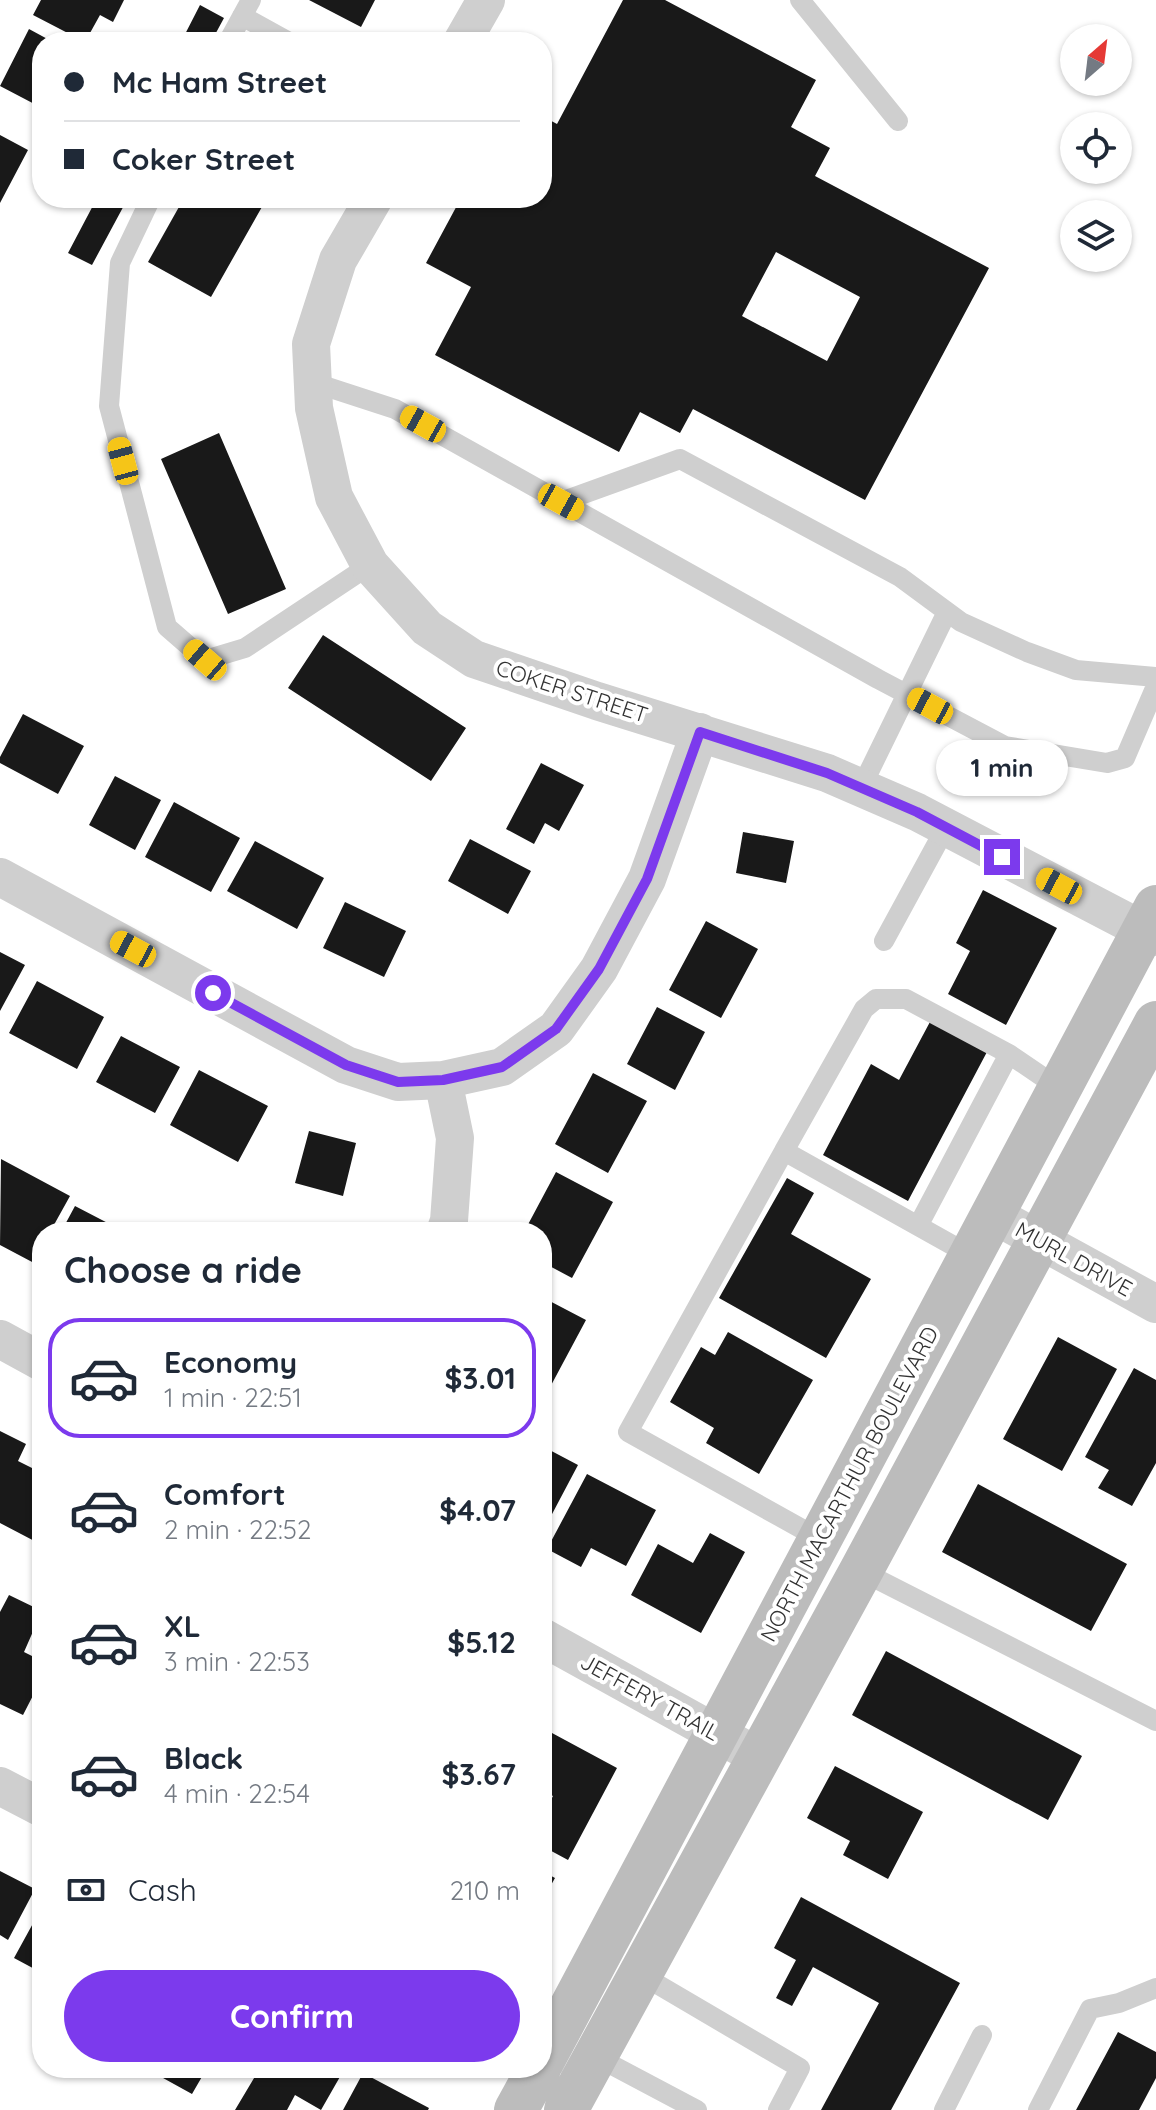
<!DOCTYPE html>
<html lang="en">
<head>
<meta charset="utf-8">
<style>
	body { margin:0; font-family:Quicksand,sans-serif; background:#f2f2f3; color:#1f2937; height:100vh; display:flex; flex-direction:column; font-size:30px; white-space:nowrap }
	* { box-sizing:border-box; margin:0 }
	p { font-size:26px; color:#747a83 }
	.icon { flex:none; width:44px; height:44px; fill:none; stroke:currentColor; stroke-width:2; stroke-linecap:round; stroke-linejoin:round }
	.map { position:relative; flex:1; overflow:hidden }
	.details { position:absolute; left:32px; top:1222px; width:520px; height:856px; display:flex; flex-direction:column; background:#fff; border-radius:32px; box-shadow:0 2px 6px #0004 }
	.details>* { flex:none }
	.banner { position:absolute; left:32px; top:32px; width:520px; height:176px; border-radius:32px; box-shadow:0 2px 6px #0004; display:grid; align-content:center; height:176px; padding:0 32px; background:#fff }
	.needle { width:52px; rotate:28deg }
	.fabs { position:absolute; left:1060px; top:24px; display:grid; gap:16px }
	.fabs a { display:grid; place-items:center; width:72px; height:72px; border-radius:50%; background:#fff; box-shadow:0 2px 6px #0004; font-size:40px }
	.end { position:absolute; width:36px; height:36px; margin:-18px; border:10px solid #7c3aed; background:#fff; box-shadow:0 0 0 4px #fff }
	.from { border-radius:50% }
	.bubble { position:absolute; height:56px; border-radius:28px; background:#fff; box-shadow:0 2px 6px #0004; font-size:26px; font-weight:700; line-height:56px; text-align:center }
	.car { position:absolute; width:24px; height:48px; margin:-24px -12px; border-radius:10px; box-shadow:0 0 6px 2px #0007; background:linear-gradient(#f5c518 24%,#345 0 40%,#f5c518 0 76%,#345 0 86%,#f5c518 0) }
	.banner b { display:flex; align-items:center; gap:28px; height:76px; font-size:30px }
	.banner b+b { border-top:2px solid #e0e1e3 }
	.banner i { width:20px; height:20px; background:#1f2937 }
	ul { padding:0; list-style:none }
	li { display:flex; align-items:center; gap:24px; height:120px; margin:0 16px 12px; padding:0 16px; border:4px solid transparent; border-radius:32px }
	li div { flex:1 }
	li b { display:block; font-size:30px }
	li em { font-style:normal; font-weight:700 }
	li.selected { border-color:#7c3aed }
	li>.icon { width:72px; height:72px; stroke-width:1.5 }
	h2 { padding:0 32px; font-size:36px; line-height:96px }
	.pay { display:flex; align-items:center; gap:20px; height:88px; padding:0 32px; font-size:30px }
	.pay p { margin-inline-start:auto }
	.button { display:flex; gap:16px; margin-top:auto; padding:16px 32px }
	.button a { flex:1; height:92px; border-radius:48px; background:#7c3aed; color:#fff; font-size:32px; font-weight:700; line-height:92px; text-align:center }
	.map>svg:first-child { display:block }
	.building { fill:#191919; fill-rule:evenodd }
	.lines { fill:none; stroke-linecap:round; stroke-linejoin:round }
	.service { stroke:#cfcfcf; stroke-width:20 }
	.minor { stroke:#cfcfcf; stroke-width:38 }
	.secondary { stroke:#bcbcbc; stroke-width:44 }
	.route { stroke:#7c3aed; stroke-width:10 }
	.labels { text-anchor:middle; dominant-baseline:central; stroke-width:8; stroke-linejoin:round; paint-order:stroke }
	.street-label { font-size:22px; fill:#323232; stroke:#fff }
</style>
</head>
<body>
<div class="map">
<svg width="1156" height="2110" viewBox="0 0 1156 2110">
	<rect width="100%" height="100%" fill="#fff"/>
	<!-- building -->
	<path class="building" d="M41,0H124L113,22L100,15L85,42L33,15Z
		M309,0H375L361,27Z
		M623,0H665L816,80L791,127L830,148L815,176L989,268L865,500L693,409L680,433L640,412L619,452L435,355L471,287L426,263L461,198H542V116L557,124ZM776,252L860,297L827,361L742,316Z
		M200,5L224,18L211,42H181Z
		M29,29L53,42H42V108L0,86Z
		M0,135L28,150L0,203Z
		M97,198H128L92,265L68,253Z
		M184,198H267L211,297L148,262Z
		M219,433L286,589L228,614L161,459Z
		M323,635L466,728L431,781L288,688Z
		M23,714L84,746L58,794L0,763V757Z
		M541,763L584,785L559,831L545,823L534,844L506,829Z
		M115,776L161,800L135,850L89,825Z
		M174,802L240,838L211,892L145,857Z
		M743,832L794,841L786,883L736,873Z
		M470,839L531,871L508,914L448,881Z
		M255,841L324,878L297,929L227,891Z
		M983,890L1057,928L1006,1025L948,994L970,951L956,943Z
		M345,902L406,931L384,977L323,948Z
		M706,921L758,949L721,1018L669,990Z
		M0,952L25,965L0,1011Z
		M37,981L104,1017L77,1069L9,1033Z
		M657,1007L705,1032L675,1090L627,1064Z
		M931,1020L988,1050L908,1201L823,1155L871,1064L899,1080Z
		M121,1036L180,1067L155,1113L96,1082Z
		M199,1070L268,1106L238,1162L170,1125Z
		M593,1073L647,1101L608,1173L555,1144Z
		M309,1131L356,1143L343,1196L295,1183Z
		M1,1159L70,1196L50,1232H42V1248L34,1263L0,1245Z
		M556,1172L613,1202L572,1278L542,1262V1232H524Z
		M787,1178L814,1193L791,1234L871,1279L826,1358L719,1298Z
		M75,1206L125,1232H61Z
		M542,1297L586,1320L548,1391L542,1387Z
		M728,1332L813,1380L759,1474L706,1443L714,1428L670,1402L701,1347L715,1355Z
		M1058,1337L1117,1369L1062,1471L1003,1439Z
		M1134,1368L1156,1380V1463L1132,1506L1098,1488L1109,1470L1085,1457Z
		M0,1431L26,1444L18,1461L42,1473V1545L0,1523Z
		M542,1446L578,1465L542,1533Z
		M587,1474L656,1510L626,1566L591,1548L581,1567L547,1549Z
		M978,1484L1127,1564L1091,1631L942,1552Z
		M710,1533L745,1552L701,1633L631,1595L658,1544L693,1563Z
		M9,1595L42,1611L24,1652L42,1661V1678L23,1715L0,1704V1612Z
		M886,1651L1082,1756L1048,1820L852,1715Z
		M552,1733L617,1768L568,1860L542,1846V1817L553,1796L542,1790V1751Z
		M835,1766L923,1812L888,1879L843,1855L850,1841L807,1818Z
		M0,1871L35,1889L8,1940L0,1935Z
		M542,1871L555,1878L542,1901Z
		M801,1897L960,1983L891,2110H821L879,2003L813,1967L792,2006L776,1998L796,1960L774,1948Z
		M42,1907V1973L14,1958Z
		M1118,2032L1156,2052V2078L1139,2110H1076Z
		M157,2068H207L192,2094L154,2073Z
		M260,2068H345L321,2110L295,2095L287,2110H235Z
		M363,2073L429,2108L428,2110H343Z"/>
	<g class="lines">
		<!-- service -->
		<path class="service" d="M800,0L898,121
			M242,16L289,42
			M228,42L251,0
			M151,198L120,263L109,406L167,627L205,660L245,648L370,565
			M312,382L395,409L878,679L1005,746L1107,763L1125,758L1156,686
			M561,502L680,459L900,577L961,622L1027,652L1076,670L1156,677
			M861,788L947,612
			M884,941L946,827
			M784,1151L864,1009L876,999H906L1009,1054L1059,1088
			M918,1226L1009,1054
			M820,1539L628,1432L784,1151L970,1255
			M861,1571L1156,1721
			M640,1974L800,2068L778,2110
			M595,2056L697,2110
			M944,2110L982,2035
			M1038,2110L1090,2009L1119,2003L1156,1988"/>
		<!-- minor -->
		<path class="minor" d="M462,42L486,0
			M374,198L338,260L311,344L314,408L334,497L370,565L427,628L474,659L597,701L827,773L917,812L1156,937
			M0,877L346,1065L398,1082L443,1080L502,1067L556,1029L599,969L647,879L700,732
			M443,1080L455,1138L449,1221L445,1232
			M992,1214L1156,1304
			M0,1339L42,1362
			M542,1637L759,1757
			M0,1786L42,1808"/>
		<!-- secondary -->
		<path class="secondary" d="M542,2062L1156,907
			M516,2110L539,2068
			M566,2110L861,1571L1156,1023"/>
	</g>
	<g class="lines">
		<!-- route -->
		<path class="route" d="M213,993L346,1065L398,1082L443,1080L502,1067L556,1029L599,969L647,879L700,732L827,773L917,812L1002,857"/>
	</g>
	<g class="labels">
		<!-- street labels -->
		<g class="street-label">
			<text transform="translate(572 691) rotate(18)">COKER STREET</text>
			<text transform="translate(1074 1259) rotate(29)">MURL DRIVE</text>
			<text transform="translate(849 1484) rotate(-62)">NORTH MACARTHUR BOULEVARD</text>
			<text transform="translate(650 1697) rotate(29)">JEFFERY TRAIL</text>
		</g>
	</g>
</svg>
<div class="fabs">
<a><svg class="needle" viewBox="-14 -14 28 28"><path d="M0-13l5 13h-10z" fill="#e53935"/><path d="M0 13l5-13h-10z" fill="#747a83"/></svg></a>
<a><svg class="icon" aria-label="locate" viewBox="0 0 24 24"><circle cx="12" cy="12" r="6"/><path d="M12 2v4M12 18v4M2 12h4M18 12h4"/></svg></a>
<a><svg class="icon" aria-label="layers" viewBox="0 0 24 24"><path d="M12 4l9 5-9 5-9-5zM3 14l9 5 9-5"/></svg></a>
</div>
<i class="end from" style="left:213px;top:993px"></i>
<i class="end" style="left:1002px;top:857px"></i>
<div class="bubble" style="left:936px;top:740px;width:132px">1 min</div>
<i class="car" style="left:423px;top:424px;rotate:299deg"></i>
<i class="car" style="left:123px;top:461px;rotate:345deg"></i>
<i class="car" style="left:561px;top:502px;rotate:119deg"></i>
<i class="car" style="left:205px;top:660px;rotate:311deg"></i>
<i class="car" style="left:930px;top:706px;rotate:298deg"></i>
<i class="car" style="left:1059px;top:886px;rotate:298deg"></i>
<i class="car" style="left:133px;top:949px;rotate:298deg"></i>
<div class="banner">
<b><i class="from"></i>Mc Ham Street</b>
<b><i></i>Coker Street</b>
</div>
<section class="details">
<h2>Choose a ride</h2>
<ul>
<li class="selected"><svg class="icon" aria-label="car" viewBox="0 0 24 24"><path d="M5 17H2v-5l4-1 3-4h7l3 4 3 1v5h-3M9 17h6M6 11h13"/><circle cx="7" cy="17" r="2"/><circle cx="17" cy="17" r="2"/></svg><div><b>Economy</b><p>1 min · 22:51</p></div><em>$3.01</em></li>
<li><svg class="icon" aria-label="car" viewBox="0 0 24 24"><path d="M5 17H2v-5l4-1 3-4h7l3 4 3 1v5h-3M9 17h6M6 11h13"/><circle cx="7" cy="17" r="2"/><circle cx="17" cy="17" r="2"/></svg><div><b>Comfort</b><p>2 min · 22:52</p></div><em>$4.07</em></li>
<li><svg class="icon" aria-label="car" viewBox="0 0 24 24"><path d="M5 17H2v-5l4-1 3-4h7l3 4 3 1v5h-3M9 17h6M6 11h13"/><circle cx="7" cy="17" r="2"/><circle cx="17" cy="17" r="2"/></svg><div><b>XL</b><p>3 min · 22:53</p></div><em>$5.12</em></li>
<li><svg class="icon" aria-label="car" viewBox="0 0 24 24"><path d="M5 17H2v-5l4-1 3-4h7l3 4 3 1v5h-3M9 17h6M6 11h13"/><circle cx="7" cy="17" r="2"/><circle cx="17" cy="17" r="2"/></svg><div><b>Black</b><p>4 min · 22:54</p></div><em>$3.67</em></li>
</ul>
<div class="pay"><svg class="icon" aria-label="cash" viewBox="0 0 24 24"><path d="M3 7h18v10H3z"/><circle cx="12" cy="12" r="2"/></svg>Cash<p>210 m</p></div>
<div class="button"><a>Confirm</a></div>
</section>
</div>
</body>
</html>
